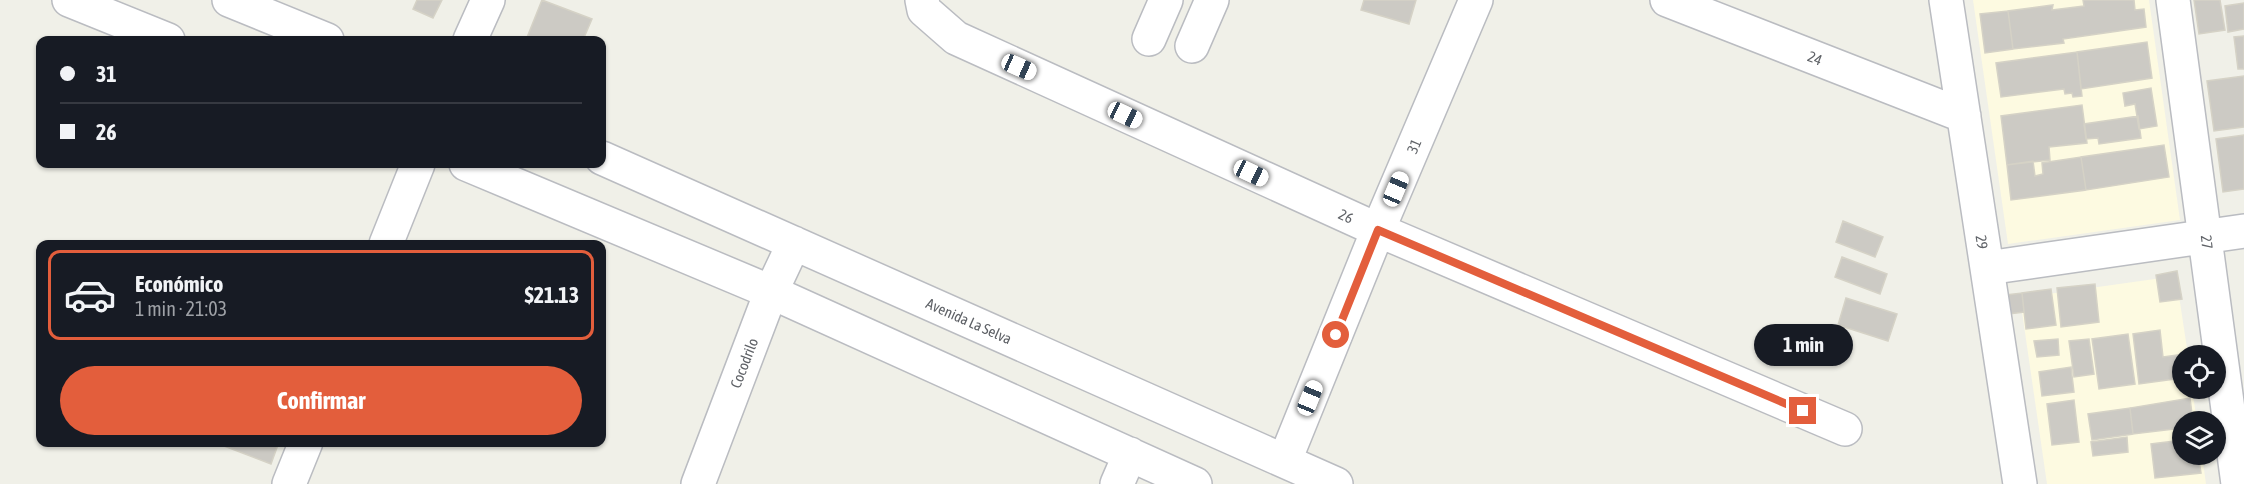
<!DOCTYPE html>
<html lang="es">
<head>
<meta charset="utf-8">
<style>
	body { margin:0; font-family:"Asap Condensed",sans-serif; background:#20242c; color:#f1f3f6; height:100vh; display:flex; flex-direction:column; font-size:22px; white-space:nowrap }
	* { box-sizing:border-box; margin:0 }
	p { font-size:20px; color:#9ea1a6 }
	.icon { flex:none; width:33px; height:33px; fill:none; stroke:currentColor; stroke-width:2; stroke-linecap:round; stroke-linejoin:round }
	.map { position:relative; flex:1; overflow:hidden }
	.panel { position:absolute; left:36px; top:240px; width:570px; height:207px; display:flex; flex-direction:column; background:#171b24; border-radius:12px; box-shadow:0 2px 4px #0004 }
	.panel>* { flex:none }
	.guide { position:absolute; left:36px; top:36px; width:570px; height:132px; border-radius:12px; box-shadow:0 2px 4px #0004; display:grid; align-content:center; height:132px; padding:0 24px; background:#171b24 }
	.fabs { position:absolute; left:2172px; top:345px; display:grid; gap:12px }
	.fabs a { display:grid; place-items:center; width:54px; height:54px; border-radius:50%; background:#171b24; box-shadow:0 2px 4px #0004; font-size:30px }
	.end { position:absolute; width:27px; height:27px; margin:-14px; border:8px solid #e35e3c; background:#fff; box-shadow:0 0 0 3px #fff }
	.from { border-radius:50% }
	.bubble { position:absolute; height:42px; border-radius:21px; background:#171b24; box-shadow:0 2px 4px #0004; font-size:20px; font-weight:700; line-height:42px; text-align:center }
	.car { position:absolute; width:18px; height:36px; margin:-18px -9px; border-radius:8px; box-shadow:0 0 4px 2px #0007; background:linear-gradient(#fff 24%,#345 0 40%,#fff 0 76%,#345 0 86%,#fff 0) }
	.guide b { display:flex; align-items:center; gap:21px; height:57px; font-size:22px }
	.guide b+b { border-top:2px solid #363941 }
	.guide i { width:15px; height:15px; background:#f1f3f6 }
	ul { padding:10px 0 0; list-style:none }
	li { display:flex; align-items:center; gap:18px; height:90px; margin:0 12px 9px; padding:0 12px; border:3px solid transparent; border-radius:12px }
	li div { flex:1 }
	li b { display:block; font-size:22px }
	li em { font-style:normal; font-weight:700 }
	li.on { border-color:#e35e3c }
	li>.icon { width:54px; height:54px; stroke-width:1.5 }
	.action { display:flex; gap:12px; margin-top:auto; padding:12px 24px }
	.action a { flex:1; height:69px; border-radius:36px; background:#e35e3c; color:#fff; font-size:24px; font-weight:700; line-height:69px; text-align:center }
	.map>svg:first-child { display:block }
	.commercial { fill:#fdfae1 }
	.building { fill:#cccac4; stroke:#d5d2c6; stroke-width:1.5 }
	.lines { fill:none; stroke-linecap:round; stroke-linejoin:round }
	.minor-casing { stroke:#babcc1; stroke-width:36 }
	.minor { stroke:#fff; stroke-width:33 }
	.route { stroke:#e35e3c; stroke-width:8 }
	.labels { text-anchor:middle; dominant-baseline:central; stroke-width:5; stroke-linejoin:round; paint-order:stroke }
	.street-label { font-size:15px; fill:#5f6267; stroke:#fff }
</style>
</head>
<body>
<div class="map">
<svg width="2244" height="484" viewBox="0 0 2244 484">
	<rect width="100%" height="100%" fill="#f0f0e8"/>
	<!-- commercial -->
	<path class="commercial" d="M1973,0H2149L2180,220L2008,244Z
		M2176,276L2188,355L2182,356V388L2192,389L2197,421L2182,422V454L2202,455L2206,484H2047L2020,298Z"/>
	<!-- building -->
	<path class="building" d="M417,0H442L433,18L413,9Z
		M542,0L592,19L583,40H526Z
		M1364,0H1416L1409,24L1361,10Z
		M2083,0H2134L2135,10L2144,9L2146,27L2063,39L2064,43L2013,49L2008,11L2053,5L2052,10L2084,6Z
		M2194,0H2220L2225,30L2199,34Z
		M2244,3V29L2228,32L2225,6Z
		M2008,11L2013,49L1985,53L1980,14Z
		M2244,36V69H2238L2234,37Z
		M2147,42L2152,78L2081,89L2077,52Z
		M2077,52L2082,96L2073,97L2072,93L2065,94L2064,89L2001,97L1996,63Z
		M2244,76V127L2214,131L2207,81Z
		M2151,88L2157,126L2139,129L2135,104L2125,106L2123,93Z
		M2082,105L2087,143L2049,147L2050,160L2007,165L2001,116Z
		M2138,116L2141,138L2099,144L2098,138L2086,139L2084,124Z
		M2244,135V189L2223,192L2216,139Z
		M2164,145L2169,177L2086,190L2081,157Z
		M2081,157L2086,190L2011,200L2007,165L2033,161L2035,176L2043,174L2042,163Z
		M1843,221L1883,237L1875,257L1836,242Z
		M1842,257L1887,274L1880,294L1835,277Z
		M2177,271L2182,299L2160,302L2156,275Z
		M2095,284L2099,322L2061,327L2057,288Z
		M2051,289L2056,325L2026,329L2022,293Z
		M2022,293L2024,312L2009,314L2006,295Z
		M1846,298L1897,314L1888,341L1838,325Z
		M2160,330L2163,357L2198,352V356H2182V378L2139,384L2133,334Z
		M2128,334L2135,384L2099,389L2092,339Z
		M2058,339L2059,355L2037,357L2034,341Z
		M2089,339L2094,374L2074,377L2069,341Z
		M2071,367L2074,392L2042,396L2039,372Z
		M2190,398L2193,422H2182V428L2133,434L2130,408Z
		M2074,400L2079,442L2052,445L2047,404Z
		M2130,408L2133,434L2092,440L2088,414Z
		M2127,437L2128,452L2093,456L2091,442Z
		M2182,440V454H2198L2201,473L2155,478L2151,444Z
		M220,442H279L271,464L219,444Z"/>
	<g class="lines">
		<!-- minor casing -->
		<g class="minor-casing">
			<path id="minor" d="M69,0L168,40
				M229,0L327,40
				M922,0L924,10L956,38L1378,230L1845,429
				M1667,0L1964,116
				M1946,0L2020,484
				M2173,0L2238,484
				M1149,39L1166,0
				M470,40L488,0
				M1192,46L1212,0
				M602,158L1336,484
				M466,164L771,292L1195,484
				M386,244L418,164
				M1987,268L2244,231
				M1285,460L1378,230L1476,0
				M289,484L306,442
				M698,484L771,292L794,243
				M1117,484L1130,454"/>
		</g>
		<!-- minor -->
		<use href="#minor" class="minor"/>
	</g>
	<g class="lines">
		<!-- route -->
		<path class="route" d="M1336,335L1378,230L1803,411"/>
	</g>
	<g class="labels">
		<!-- street labels -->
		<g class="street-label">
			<text transform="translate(1815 58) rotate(21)">24</text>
			<text transform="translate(1414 146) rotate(-67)">31</text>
			<text transform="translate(1346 216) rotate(25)">26</text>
			<text transform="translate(1982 242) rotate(81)">29</text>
			<text transform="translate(2207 242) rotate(83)">27</text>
			<text transform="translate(969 321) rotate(24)">Avenida La Selva</text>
			<text transform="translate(744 363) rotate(-69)">Cocodrilo</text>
		</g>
	</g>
</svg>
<div class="fabs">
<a><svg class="icon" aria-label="locate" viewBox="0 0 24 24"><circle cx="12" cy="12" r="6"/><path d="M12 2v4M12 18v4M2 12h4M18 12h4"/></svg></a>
<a><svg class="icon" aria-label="layers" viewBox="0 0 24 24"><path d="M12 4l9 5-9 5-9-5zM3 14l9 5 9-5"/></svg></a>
</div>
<i class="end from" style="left:1336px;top:335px"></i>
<i class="end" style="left:1803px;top:411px"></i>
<div class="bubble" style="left:1754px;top:324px;width:99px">1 min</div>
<i class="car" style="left:1019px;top:67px;rotate:114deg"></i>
<i class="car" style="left:1125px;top:115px;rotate:115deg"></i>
<i class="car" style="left:1251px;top:173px;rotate:115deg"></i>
<i class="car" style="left:1396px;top:189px;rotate:23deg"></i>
<i class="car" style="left:1310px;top:398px;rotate:22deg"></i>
<div class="guide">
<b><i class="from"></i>31</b>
<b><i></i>26</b>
</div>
<section class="panel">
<ul>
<li class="on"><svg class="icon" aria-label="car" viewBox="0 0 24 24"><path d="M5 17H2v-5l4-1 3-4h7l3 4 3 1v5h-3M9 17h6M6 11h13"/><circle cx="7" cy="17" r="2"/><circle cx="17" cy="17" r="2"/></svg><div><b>Económico</b><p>1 min · 21:03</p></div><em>$21.13</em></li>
</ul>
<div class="action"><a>Confirmar</a></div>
</section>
</div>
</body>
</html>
